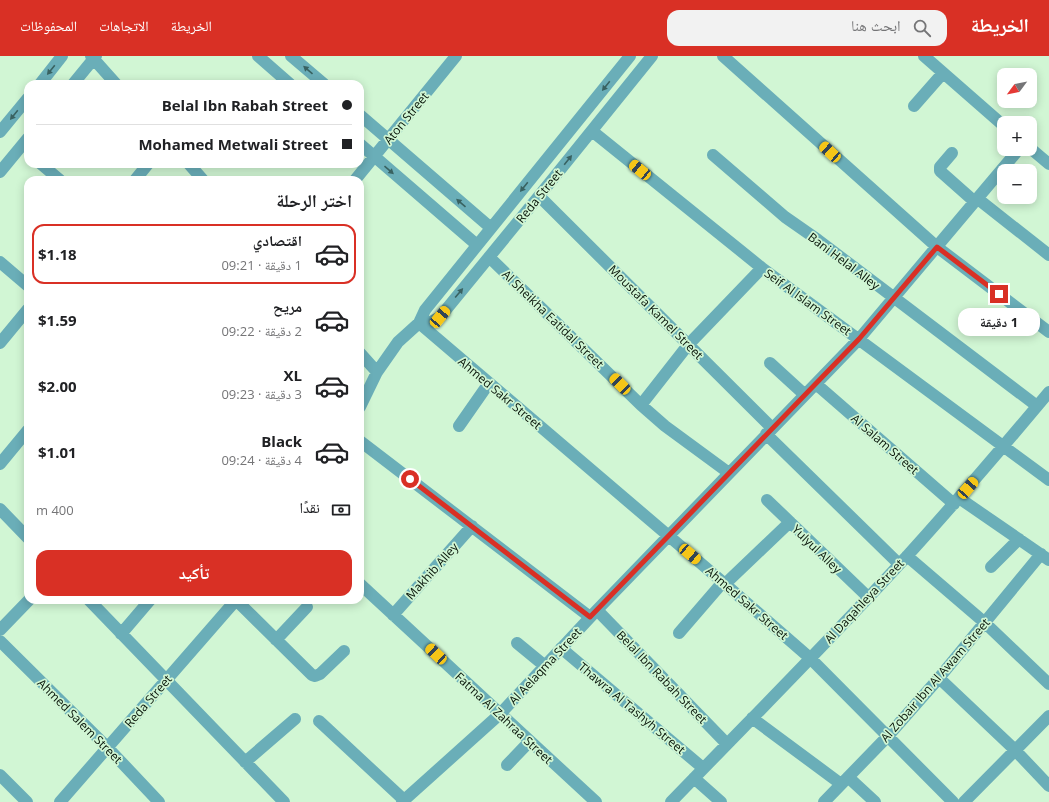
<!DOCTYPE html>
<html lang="ar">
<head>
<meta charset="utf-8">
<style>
	body { margin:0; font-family:"Open Sans","Noto Naskh Arabic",sans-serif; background:#f2f2f2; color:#202124; direction:rtl; height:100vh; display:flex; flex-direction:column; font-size:15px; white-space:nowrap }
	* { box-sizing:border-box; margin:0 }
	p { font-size:13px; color:#757577 }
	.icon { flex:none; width:22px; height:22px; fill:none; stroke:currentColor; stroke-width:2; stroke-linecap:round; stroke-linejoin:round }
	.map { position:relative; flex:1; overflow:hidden; direction:ltr }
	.drawer { position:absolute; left:24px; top:120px; width:340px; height:428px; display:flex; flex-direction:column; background:#fff; border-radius:12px; box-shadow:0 2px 10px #0003; direction:rtl }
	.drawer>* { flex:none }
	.banner { position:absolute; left:24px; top:24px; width:340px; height:88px; border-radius:12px; box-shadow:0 2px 10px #0003; direction:rtl; display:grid; align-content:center; height:88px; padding:0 12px; background:#fff }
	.needle { width:26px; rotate:238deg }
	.tools { position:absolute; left:997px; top:12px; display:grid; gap:8px }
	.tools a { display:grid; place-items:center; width:40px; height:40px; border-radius:8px; background:#fff; box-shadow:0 2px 10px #0003; font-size:20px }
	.end { position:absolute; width:18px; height:18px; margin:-9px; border:5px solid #d93025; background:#fff; box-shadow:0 0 0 2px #fff }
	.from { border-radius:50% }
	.bubble { position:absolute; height:28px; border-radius:12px; background:#fff; box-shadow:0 2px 10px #0003; font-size:13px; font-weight:700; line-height:28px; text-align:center; direction:rtl }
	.car { position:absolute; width:12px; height:24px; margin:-12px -6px; border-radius:5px; box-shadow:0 0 3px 1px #0007; background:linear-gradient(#f5c518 24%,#345 0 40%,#f5c518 0 76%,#345 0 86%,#f5c518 0) }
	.banner b { display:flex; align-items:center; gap:14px; height:38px; font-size:15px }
	.banner b+b { border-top:1px solid #e0e0e0 }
	.banner i { width:10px; height:10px; background:#202124 }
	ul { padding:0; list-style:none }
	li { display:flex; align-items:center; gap:12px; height:60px; margin:0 8px 6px; padding:0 4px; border:2px solid transparent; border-radius:12px }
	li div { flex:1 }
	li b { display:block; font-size:15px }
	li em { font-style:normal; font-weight:700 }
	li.selected { border-color:#d93025 }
	li>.icon { width:36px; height:36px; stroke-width:1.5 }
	h2 { padding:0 12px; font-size:18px; line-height:48px }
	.pay { display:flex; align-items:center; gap:10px; height:44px; padding:0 12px; font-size:15px }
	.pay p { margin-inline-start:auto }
	.cta { display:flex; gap:8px; margin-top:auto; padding:8px 12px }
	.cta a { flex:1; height:46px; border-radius:12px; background:#d93025; color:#fff; font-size:16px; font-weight:700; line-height:46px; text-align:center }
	header { display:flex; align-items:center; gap:24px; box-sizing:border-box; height:56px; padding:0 20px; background:#d93025; color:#fff }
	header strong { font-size:19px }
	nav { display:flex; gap:22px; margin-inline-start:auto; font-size:14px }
	.search { width:280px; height:36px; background:#f2f2f2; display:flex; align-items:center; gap:10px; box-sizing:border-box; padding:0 14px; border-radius:12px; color:#757577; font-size:15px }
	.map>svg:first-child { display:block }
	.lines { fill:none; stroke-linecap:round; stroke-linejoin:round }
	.minor { stroke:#6aaeb8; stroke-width:12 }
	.oneway { fill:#396261 }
	.route { stroke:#d93025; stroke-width:5 }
	.labels { text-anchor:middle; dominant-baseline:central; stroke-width:3.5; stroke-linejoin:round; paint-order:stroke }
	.street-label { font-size:12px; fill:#08150a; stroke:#d1f6d4 }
</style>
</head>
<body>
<header>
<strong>الخريطة</strong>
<div class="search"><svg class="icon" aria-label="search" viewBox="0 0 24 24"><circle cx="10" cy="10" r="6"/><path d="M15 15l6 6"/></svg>ابحث هنا</div>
<nav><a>الخريطة</a><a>الاتجاهات</a><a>المحفوظات</a></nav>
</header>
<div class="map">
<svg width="1049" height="746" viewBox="0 0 1049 746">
	<rect width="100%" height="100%" fill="#d1f6d4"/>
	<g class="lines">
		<!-- minor -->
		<path class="minor" d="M91,0L116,28
			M258,0L290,28
			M291,0L324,28
			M723,0L937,191L1049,276
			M924,0L1004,70
			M40,28L62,0
			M73,28L96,0
			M914,50L943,17
			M360,59L491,172
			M592,75L762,212L1049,424
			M0,76L28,42
			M360,88L477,189
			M1030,92L1049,108
			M952,97L940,111V115L975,146
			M713,99L785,161L818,184L1037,350
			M41,108L60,124
			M189,108L203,124
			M0,116L28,82
			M135,124L148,108
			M355,124L456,0
			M539,140L772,372
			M978,143L1049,199
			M489,201L641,349L665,370L729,417
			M0,206L28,230
			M419,267L725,528L810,602L953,746
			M419,267H429L440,261L539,140L652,0
			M0,287L28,253
			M360,297L377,316
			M770,307L805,339
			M816,328L954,448
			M641,349L688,289L762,212
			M360,351L377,316L398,286L419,267L425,254L630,0
			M459,370L489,327
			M766,378L899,508
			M360,385L590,561
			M0,408L28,374
			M959,442L1049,504
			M767,444L868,541
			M0,453L28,482
			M907,500L984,566L1049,628
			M991,511L1019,483
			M360,528L596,746
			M725,528L790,466
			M89,544L284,746
			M236,544L312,619L315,620L320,618L344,595
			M597,554L727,688
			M393,559L472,470
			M0,574L29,544
			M679,577L723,526
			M121,578L150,544
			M276,584L307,551
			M0,585L108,692L159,746
			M517,587L545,610
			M561,592L703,712
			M939,622L1015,694L1049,730
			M752,662L841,728
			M319,665L404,744
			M245,706L295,663
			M507,709L530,685
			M0,719L27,746
			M848,721L875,746
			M694,722L721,746
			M60,746L236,544
			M402,746L500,658L597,554L859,283L1019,93
			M671,746C750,664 831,583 908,499C956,446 1003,391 1049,336
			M824,746L888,680L939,622L1041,498
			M964,746L1049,660"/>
	</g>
	<!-- one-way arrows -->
	<defs><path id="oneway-solid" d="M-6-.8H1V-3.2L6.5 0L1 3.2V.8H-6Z"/></defs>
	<g class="oneway">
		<use href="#oneway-solid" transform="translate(51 14) rotate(129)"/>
		<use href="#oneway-solid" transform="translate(308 14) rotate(-139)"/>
		<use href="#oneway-solid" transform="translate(606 30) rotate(129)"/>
		<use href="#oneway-solid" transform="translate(14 59) rotate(129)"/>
		<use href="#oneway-solid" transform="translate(568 104) rotate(-51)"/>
		<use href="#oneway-solid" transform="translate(389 114) rotate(41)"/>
		<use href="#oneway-solid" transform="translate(524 131) rotate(129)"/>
		<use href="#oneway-solid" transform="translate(461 147) rotate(-139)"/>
		<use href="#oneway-solid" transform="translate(459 237) rotate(-50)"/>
	</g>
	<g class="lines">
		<!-- route -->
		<path class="route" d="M410,423L590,561L859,283L937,191L999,238"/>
	</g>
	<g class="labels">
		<!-- street labels -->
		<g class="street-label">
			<text transform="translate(406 62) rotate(-51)">Aton Street</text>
			<text transform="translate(539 140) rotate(-51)">Reda Street</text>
			<text transform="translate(844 205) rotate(37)">Bani Helal Alley</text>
			<text transform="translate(808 246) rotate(36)">Seif Al Islam Street</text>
			<text transform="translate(656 256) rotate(45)">Moustafa Kamel Street</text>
			<text transform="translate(553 263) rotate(44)">Al Sheikha Eatidal Street</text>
			<text transform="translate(500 337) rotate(40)">Ahmed Sakr Street</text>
			<text transform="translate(885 388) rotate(41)">Al Salam Street</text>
			<text transform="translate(817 493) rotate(44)">Yulyul Alley</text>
			<text transform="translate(432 515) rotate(-48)">Makhib Alley</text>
			<text transform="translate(864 545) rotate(-47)">Al Daqahleya Street</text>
			<text transform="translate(747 547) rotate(41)">Ahmed Sakr Street</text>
			<text transform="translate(545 610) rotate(-47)">Al Aelaqma Street</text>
			<text transform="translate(662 621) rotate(46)">Belal Ibn Rabah Street</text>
			<text transform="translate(935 624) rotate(-49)">Al Zobair Ibn Al Awam Street</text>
			<text transform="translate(148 645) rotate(-49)">Reda Street</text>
			<text transform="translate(632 652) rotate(40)">Thawra Al Tashyh Street</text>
			<text transform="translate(504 662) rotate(43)">Fatma Al Zahraa Street</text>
			<text transform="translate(80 665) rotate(45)">Ahmed Salem Street</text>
		</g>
	</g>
</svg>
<div class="tools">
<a><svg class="needle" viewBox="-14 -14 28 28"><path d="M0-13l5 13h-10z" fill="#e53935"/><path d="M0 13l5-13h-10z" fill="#757577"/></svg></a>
<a>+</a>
<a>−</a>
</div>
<i class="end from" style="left:410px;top:423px"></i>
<i class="end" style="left:999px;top:238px"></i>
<div class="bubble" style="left:958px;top:252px;width:82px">1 دقيقة</div>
<i class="car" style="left:830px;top:96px;rotate:312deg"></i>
<i class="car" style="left:640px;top:114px;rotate:309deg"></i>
<i class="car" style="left:440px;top:261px;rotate:40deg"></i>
<i class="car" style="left:620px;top:328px;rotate:315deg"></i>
<i class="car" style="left:968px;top:432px;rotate:41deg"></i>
<i class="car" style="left:690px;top:498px;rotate:130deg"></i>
<i class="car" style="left:436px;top:598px;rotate:313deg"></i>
<div class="banner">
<b><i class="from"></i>Belal Ibn Rabah Street</b>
<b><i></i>Mohamed Metwali Street</b>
</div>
<section class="drawer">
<h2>اختر الرحلة</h2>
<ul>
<li class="selected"><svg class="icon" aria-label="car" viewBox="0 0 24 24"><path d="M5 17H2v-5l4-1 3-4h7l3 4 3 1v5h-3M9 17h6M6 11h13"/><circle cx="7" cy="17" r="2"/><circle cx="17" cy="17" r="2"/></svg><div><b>اقتصادي</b><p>1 دقيقة · 09:21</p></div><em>$1.18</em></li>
<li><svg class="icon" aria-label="car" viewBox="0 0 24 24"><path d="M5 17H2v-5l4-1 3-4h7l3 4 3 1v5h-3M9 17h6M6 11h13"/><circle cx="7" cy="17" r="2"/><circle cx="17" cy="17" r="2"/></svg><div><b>مريح</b><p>2 دقيقة · 09:22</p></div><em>$1.59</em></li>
<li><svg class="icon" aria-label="car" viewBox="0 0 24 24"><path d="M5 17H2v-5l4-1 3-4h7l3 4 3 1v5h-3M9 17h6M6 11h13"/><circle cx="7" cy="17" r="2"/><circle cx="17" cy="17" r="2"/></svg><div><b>XL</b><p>3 دقيقة · 09:23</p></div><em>$2.00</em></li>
<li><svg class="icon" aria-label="car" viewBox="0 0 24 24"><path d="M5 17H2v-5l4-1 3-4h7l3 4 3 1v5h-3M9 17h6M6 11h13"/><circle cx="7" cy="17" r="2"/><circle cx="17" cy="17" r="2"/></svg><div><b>Black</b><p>4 دقيقة · 09:24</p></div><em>$1.01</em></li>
</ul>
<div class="pay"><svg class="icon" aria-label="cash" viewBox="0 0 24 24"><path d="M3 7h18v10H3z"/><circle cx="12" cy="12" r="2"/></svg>نقدًا<p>400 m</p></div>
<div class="cta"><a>تأكيد</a></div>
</section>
</div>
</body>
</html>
